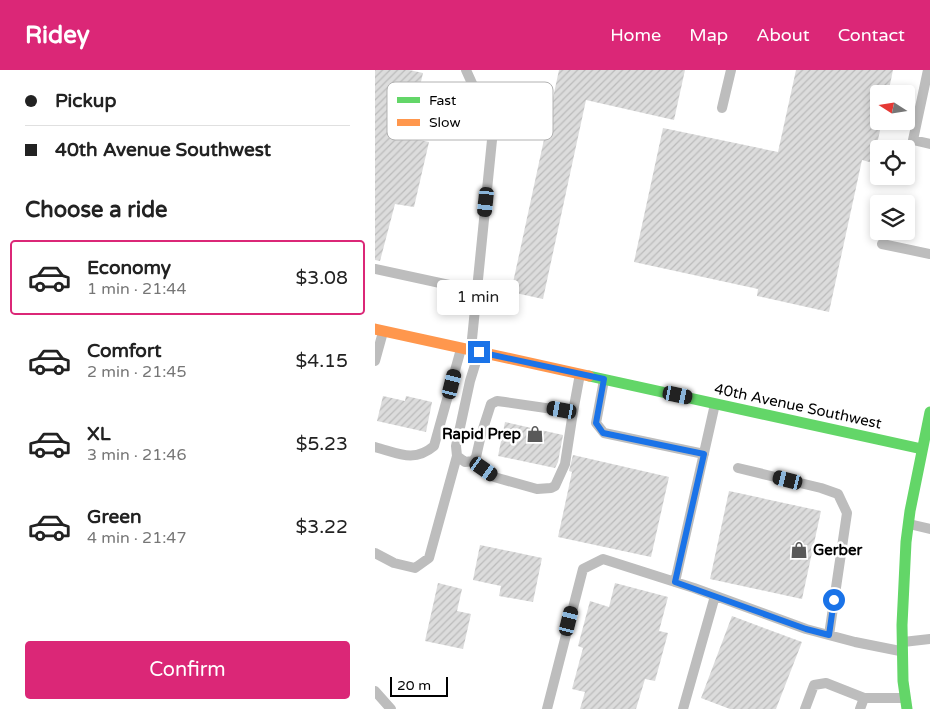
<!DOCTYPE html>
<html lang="en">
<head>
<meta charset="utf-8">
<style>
	body { margin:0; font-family:"Varela Round",sans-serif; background:#f2f2f2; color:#222; height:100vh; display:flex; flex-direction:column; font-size:19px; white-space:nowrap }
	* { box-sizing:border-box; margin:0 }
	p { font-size:16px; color:#767676 }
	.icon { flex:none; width:28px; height:28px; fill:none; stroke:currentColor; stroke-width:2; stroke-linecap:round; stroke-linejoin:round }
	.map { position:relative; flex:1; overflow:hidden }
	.side { display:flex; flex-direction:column; background:#fff; width:375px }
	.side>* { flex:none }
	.banner { display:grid; align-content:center; height:110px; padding:0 25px; background:#fff }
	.needle { width:32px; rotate:282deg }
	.buttons { position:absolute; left:495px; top:15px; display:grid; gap:10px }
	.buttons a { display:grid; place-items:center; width:45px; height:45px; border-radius:5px; background:#fff; box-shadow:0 2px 8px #0003; font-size:25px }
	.scale { position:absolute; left:15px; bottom:12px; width:58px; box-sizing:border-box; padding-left:5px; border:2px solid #000; border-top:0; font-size:14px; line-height:18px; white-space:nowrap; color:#000; -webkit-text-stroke:4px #fff; paint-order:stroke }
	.end { position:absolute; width:22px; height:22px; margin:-11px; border:6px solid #1a73e8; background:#fff; box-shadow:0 0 0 2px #fff }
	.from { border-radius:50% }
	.bubble { position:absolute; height:35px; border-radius:5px; background:#fff; box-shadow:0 2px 8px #0003; font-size:16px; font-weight:600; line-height:35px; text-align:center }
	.car { position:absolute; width:15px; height:30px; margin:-15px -8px; border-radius:6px; box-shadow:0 0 4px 1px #0007; background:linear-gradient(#222 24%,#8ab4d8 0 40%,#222 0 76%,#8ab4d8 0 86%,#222 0) }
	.banner b { display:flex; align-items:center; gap:18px; height:48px; font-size:19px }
	.banner b+b { border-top:1px solid #e0e0e0 }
	.banner i { width:12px; height:12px; background:#222 }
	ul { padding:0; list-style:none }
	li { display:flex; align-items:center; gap:15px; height:75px; margin:0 10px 8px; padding:0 15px; border:2px solid transparent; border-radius:5px }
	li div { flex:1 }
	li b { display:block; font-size:19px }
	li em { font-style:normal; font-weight:600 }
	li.active { border-color:#db2777 }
	li>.icon { width:45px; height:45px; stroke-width:1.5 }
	h2 { padding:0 25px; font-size:22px; line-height:60px }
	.button { display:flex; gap:10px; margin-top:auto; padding:10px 25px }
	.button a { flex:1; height:58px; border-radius:5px; background:#db2777; color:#fff; font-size:20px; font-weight:600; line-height:58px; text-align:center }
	header { display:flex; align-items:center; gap:30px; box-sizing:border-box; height:70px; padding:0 25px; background:#db2777; color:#fff }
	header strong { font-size:24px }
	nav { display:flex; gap:28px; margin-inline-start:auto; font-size:18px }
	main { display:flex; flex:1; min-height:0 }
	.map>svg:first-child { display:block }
	.building { fill:url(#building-hatch) }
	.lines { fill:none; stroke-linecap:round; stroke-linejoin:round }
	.lane { stroke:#bdbdbd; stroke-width:10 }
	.fast { stroke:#63d668; stroke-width:11 }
	.slow { stroke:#ff974d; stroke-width:11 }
	.route { stroke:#1a73e8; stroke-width:6 }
	.labels { text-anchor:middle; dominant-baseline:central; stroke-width:5; stroke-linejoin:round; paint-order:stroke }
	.street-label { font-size:15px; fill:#000; stroke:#fff }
	.poi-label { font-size:15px; font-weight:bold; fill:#000; stroke:#fff; text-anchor:end }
	.key { fill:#fff; stroke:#b2b2b2; stroke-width:1 }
	.key-label { font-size:14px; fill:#000 }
</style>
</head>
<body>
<header>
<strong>Ridey</strong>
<nav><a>Home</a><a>Map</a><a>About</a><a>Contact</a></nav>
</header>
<main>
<section class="side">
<div class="banner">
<b><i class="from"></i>Pickup</b>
<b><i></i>40th Avenue Southwest</b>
</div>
<h2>Choose a ride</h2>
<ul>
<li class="active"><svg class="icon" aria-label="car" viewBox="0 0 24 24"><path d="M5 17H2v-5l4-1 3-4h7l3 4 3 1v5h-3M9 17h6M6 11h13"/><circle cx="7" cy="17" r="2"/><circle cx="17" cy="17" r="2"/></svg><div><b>Economy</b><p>1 min · 21:44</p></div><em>$3.08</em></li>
<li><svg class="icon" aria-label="car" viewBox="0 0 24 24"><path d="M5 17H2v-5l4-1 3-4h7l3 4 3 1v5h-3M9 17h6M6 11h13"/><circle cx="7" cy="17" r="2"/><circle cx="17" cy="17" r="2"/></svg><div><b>Comfort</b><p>2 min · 21:45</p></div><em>$4.15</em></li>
<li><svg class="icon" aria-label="car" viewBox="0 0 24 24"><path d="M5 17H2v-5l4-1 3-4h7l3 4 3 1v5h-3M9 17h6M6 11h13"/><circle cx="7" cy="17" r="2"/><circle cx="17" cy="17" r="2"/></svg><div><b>XL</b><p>3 min · 21:46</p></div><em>$5.23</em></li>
<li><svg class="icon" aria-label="car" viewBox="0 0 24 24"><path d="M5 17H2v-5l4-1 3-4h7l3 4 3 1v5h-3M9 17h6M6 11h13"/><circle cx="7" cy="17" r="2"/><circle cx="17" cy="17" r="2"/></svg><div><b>Green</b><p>4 min · 21:47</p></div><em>$3.22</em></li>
</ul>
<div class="button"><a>Confirm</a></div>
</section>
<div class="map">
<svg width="555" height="639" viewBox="0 0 555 639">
	<defs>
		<pattern id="building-hatch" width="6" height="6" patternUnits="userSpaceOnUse" patternTransform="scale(1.25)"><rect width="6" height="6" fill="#dcdcdc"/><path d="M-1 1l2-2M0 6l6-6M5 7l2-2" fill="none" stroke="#bbb"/></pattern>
	</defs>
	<rect width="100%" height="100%" fill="#fff"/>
	<!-- building -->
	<path class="building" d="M0,0H34L48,3L33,67L54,72L39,137L20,134L5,191L0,190Z
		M184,0H310L299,50L211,30L168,229L136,222Z
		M421,0H518L513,24H504V51H507L498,93L487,90L454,242L382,226L383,219L259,192L288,58L403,82Z
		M8,326L30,331L31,326L57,332L51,362L2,351Z
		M130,352L188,365L183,392L180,398L123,386Z
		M198,385L294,407L276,487L183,467L197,402L194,401Z
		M354,421L446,441L427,529L335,509Z
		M105,475L167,488L158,532L124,526L126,516L98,510Z
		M63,513L87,519L82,541L96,544L88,579L50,571Z
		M240,513L293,527L284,561L293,563L280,611L270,609L261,639H205L210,622L197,619L208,578L203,576L215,531L234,537Z
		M357,546L427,572L401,639H355L326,628Z"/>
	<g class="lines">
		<!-- lane -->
		<path class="lane" d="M91,0L118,60L96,279
			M553,0L538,70L555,74
			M347,38L356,0
			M507,174L555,184
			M0,199L102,221
			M104,282L95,311L81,376L82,386L90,392L98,391L101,387L106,365L116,334L122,331L130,332L198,342L205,304
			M0,291L8,262
			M229,310L221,353L229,363L329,384
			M0,377C23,383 39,393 59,376L86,279
			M98,391L119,407L162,419L176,418L180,416L190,394L198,342
			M363,398L446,418L463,424L472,443L454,565
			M534,454L555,459
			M0,483L19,493L40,498L54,488L82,386
			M300,512L340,334
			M528,572L555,569
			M0,621L16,639
			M489,628H530
			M172,639L208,499L228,489L319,518L431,559L480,572L525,581
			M308,639L340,526
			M430,639L439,615L451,613L489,628L485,639"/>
		<!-- fast -->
		<path class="fast" d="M214,306L547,379
			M532,639L528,611L527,555L531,472L535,441L555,342"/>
		<!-- slow -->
		<path class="slow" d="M0,259L214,306"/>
	</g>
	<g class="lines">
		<!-- route -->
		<path class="route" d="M104,282L229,309L221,353L228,363L329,384L300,512L431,559L454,565L459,530"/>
	</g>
	<!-- icons -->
	<defs>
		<g id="shop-bare" transform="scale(1.35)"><path d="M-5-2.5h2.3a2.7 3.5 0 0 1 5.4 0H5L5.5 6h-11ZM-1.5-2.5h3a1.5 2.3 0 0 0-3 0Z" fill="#595959" stroke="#fff" stroke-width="2.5" paint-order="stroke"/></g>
	</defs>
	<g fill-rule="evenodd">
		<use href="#shop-bare" x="160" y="364"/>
		<use href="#shop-bare" x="424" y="480"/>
	</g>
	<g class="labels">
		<!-- street labels -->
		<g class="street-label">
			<text transform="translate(423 336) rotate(12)">40th Avenue Southwest</text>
		</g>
		<!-- poi labels -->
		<g class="poi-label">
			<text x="146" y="364">Rapid Prep</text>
			<text x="438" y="480" text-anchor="start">Gerber</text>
		</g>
	</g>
	<!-- legend -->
	<rect x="12" y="12" width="166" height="58" rx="8" class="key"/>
	<rect x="22" y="27" width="23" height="6" fill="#63d668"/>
	<rect x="22" y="49" width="23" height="7" fill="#ff974d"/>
	<g class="key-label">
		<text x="54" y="35">Fast</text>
		<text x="54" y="57">Slow</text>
	</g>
</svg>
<div class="buttons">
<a><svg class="needle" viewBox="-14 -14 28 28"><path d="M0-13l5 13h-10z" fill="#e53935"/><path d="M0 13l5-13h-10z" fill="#767676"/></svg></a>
<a><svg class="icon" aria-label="locate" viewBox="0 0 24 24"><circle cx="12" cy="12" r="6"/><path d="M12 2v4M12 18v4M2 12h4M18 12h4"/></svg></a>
<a><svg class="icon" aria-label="layers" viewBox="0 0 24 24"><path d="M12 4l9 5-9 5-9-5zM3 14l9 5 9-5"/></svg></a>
</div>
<div class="scale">20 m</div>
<i class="end from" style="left:459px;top:530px"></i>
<i class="end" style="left:104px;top:282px"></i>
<div class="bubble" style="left:62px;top:210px;width:82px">1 min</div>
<i class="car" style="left:111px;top:132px;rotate:186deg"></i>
<i class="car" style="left:77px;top:314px;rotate:14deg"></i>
<i class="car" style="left:303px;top:325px;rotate:102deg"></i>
<i class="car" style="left:187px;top:340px;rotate:280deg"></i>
<i class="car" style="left:109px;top:399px;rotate:125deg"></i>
<i class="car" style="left:413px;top:410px;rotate:284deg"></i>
<i class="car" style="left:194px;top:551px;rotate:14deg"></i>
</div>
</main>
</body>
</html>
